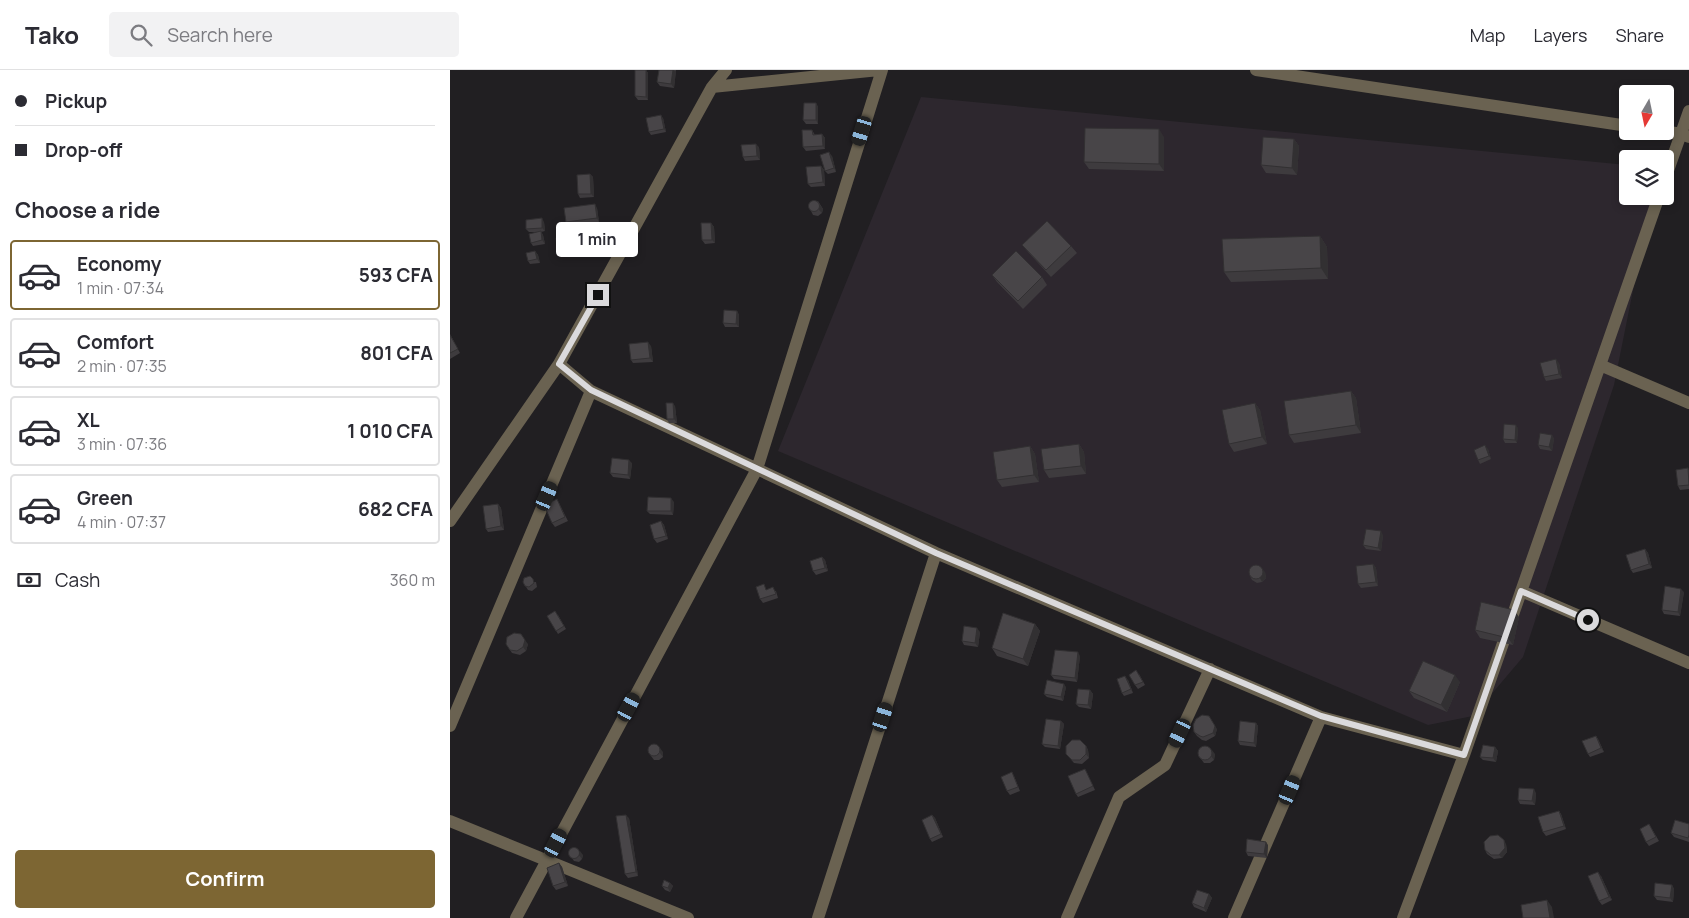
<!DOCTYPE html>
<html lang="en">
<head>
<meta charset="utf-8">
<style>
	body { margin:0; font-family:Manrope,sans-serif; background:#f2f2f3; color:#2b2b33; height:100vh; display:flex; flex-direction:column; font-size:19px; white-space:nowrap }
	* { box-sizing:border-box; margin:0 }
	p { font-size:16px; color:#7c7c81 }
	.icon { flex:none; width:28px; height:28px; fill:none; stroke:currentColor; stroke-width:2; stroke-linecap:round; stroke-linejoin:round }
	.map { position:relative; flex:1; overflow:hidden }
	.details { display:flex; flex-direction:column; background:#fff; width:450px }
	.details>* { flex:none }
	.hud { display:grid; align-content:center; height:110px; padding:0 15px; background:#fff }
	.needle { width:32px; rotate:189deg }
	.fabs { position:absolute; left:1169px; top:15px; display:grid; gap:10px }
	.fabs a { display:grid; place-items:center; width:55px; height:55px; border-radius:5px; background:#fff; box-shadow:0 2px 8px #0003; font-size:25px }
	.end { position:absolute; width:22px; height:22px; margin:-11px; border:6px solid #dbdadc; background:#111; box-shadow:0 0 0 2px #111 }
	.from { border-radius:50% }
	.bubble { position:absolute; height:35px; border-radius:5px; background:#fff; box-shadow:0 2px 8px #0003; font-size:16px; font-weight:700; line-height:35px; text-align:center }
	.car { position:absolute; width:15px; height:30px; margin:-15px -8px; border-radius:6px; box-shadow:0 0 4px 1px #0007; background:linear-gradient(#222 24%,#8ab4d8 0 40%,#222 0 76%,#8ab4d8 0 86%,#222 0) }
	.hud b { display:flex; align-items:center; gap:18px; height:48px; font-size:19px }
	.hud b+b { border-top:1px solid #e1e1e2 }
	.hud i { width:12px; height:12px; background:#2b2b33 }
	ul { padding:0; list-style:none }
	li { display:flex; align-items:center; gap:15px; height:70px; margin:0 10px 8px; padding:0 5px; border:2px solid #e1e1e2; border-radius:5px }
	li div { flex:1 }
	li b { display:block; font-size:19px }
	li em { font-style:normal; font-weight:700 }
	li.selected { border-color:#7d6633 }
	li>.icon { width:45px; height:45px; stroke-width:1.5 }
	h2 { padding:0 15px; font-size:22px; line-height:60px }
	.pay { display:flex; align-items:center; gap:12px; height:55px; padding:0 15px; font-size:19px }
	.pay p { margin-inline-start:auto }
	.action { display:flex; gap:10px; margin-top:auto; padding:10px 15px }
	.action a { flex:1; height:58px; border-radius:5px; background:#7d6633; color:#fff; font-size:20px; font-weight:700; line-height:58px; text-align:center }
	header { display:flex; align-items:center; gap:30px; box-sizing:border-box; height:70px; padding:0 25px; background:#fff; border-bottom:1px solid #e1e1e2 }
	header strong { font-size:24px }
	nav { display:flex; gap:28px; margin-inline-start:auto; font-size:18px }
	.search { width:350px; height:45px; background:#f2f2f3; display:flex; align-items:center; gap:12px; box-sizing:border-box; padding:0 18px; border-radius:5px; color:#7c7c81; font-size:19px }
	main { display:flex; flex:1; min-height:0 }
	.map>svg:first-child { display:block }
	.built { fill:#2d272e }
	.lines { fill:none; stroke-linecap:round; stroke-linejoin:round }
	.street { stroke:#6a6251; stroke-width:12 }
	.wall { fill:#3e3b3e }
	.shaded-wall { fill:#323032 }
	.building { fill:#484548; stroke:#323032 }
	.route { stroke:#dbdadc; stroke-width:6 }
</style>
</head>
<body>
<header>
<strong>Tako</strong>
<div class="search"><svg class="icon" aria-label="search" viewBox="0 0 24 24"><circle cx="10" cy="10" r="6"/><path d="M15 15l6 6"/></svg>Search here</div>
<nav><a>Map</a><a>Layers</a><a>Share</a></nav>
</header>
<main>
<section class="details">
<div class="hud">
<b><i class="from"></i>Pickup</b>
<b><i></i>Drop-off</b>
</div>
<h2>Choose a ride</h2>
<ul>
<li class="selected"><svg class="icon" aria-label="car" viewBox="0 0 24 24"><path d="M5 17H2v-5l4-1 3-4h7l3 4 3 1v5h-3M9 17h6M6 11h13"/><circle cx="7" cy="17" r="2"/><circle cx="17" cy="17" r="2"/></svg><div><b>Economy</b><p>1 min · 07:34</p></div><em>593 CFA</em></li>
<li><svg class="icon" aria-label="car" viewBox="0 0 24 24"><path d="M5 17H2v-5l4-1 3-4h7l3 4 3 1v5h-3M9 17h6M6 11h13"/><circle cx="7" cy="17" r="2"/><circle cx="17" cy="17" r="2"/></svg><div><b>Comfort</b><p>2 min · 07:35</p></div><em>801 CFA</em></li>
<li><svg class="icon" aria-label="car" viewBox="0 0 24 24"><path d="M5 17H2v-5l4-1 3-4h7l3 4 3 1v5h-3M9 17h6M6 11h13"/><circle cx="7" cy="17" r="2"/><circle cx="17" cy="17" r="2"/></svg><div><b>XL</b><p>3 min · 07:36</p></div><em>1 010 CFA</em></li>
<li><svg class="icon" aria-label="car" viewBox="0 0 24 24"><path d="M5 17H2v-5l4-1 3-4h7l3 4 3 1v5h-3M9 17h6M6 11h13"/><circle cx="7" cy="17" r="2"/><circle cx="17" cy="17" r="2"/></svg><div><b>Green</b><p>4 min · 07:37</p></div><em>682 CFA</em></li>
</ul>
<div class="pay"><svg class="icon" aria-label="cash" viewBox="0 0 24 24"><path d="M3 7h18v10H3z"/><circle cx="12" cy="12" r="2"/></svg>Cash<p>360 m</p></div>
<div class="action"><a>Confirm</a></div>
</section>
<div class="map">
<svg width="1239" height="848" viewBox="0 0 1239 848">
	<rect width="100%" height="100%" fill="#211f22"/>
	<!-- built -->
	<path class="built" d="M471,27L1177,95L1178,126H1202L1164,315L1073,587L1023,646L978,655L328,381Z"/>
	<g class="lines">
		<!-- street -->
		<path class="street" d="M806,0L1178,56
			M262,17L429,0
			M1214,61L1231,64L1239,67
			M1215,109L1239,41
			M109,294L141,321L486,483L871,647L1014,685
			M1150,295L1239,333
			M0,451L109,294L262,17L276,0
			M1071,521L1239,593
			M0,656L141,321
			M0,751L238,848
			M66,848L307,399L432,0
			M368,848L486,483
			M617,848L669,727L715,695L760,599
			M784,848L871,647
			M953,848L1014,685L1209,126"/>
	</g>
	<!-- wall -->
	<path class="wall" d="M185,0H196L198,3V30H188L185,26Z
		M209,0H226L224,18L210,16L207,12Z
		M366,33L368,37V54H356L353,50Z
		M213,48L216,62L201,65L199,62Z
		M362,60L365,65L372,64L375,68V79L356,81L353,77Z
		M714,67V101L639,99L634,92Z
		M844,69L849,76L847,105L816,103L811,95Z
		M309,77L310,90L295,91L293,87Z
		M382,86L386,102L378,104L375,101Z
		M371,96L374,100L375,116L361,117L358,114Z
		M140,104L143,107L144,127L130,128L128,124Z
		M368,131L373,139L372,143L368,146L363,145L359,137Z
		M147,138L149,152L118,156L116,152Z
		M94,152L95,161L91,162L93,165L95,174L83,176L81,173L89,162H79L76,159Z
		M261,153L264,157L265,173L255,174L252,170Z
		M117,166L119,170L121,180L110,182L107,178Z
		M870,166L877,177L878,209L781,212L774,202Z
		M572,175L621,176L627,183L601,207L578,182Z
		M85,181L88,185L90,193L80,194L78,191Z
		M542,205L592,207L597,215L573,239L547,212Z
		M287,241L289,245V257H275L273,253Z
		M0,264L10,283L0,289Z
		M201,276L203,292L183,293L181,290Z
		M1109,293L1112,308L1096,311L1094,307Z
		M901,321L906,328L911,363L844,373L839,365Z
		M805,333L810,340L817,374L784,382L779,374Z
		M225,336L227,353H219L217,349Z
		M1068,358L1067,373H1055L1053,369Z
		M1102,365L1104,369L1102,381L1090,379L1088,375Z
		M629,374L634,382L636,404L599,408L594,400Z
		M580,376L585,384L589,412L552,417L547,410Z
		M1038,379L1041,389L1030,394L1028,390Z
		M182,393L180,409L163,407L160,403Z
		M1239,399V419L1230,420L1228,416Z
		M224,432L223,445L200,444L197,441Z
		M109,433L118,451L105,457L102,453Z
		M48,434L51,438L54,460L38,462L36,459Z
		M211,451L214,455L218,469L207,473L204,469Z
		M933,465L931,481L916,479L913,475Z
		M1195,479L1198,483L1202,498L1183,503L1181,500Z
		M372,487L375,490L378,501L366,505L363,501Z
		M923,494L926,498L928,516L911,518L908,514Z
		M815,502L816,508L812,512L807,513L802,510L800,506Z
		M73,512H86L87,517L82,521L78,520Z
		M318,519L326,521L328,528L313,533L310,529Z
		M1234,522L1230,546L1214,544L1212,540Z
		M108,545L116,559L108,564L97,546Z
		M1069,547L1063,575L1030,568L1025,560Z
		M585,554L590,561L578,596L547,586L542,578Z
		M530,562L528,577L514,575L512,571Z
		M56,574H78L76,581L70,585L62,583Z
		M630,586L627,612L604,609L601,605Z
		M689,604L695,615L688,619L685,615Z
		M678,610L683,623L674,626L672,623Z
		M1010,612L997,642L964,628L959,621Z
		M616,617L613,631L597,627L594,624Z
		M640,620L643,624L641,639L629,637L626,634Z
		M611,651L614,654L610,679L595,677L592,674Z
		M806,653L808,656L806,677L790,675L788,671Z
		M767,659L765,666L756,671L752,670L747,666L744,662Z
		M1146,666L1148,669L1154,682L1140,687L1138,684Z
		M636,676L638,680L639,688L632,694L624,693L616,684Z
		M1045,677L1048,681L1046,692L1033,690L1030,687Z
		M198,682H213V687L209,690H204Z
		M765,684L764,690L760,693H754L748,685Z
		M637,703L645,720L628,727L626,724Z
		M564,706L570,721L560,725L557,721Z
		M1086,723L1085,735L1070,734L1068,730Z
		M1109,741L1111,744L1116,759L1096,766L1093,762Z
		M482,745L485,748L493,767L482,772L480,769Z
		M179,748L188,806L178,808L175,804Z
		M1199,754L1209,771L1199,776L1196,772Z
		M1239,754V772L1224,767L1221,763Z
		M1056,774L1057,782L1052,788L1044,789L1037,784L1035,780Z
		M818,775L817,788L798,786L796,782Z
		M119,784L133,785L132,789L129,792L124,791Z
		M109,793L112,797L118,816L106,820L103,816Z
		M1151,806L1162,830L1152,835L1149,831Z
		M220,813L223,816L220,822L215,820L212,816Z
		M1222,815L1224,819L1223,832L1207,830L1204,826Z
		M759,824L762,828L756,842L744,837L742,833Z"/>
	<!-- shaded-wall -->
	<path class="shaded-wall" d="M196,0L198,3V30L196,27Z
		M223,0L226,1L224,18L221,14Z
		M366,33L368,37V54L366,50Z
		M211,45L213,48L216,62L214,59Z
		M709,59L714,67V101L709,94Z
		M372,64L375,68V79L373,76Z
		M844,69L849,76L847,105L842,98Z
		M306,74L309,77L310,90L307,86Z
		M379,82L382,86L386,102L384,98Z
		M371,96L374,100L375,116L373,112Z
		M140,104L143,107L144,127L141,124Z
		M145,134L147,138L149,152L147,148Z
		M370,135L373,139L372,143L369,140Z
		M92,148L94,152L95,161L92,158Z
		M261,153L264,157L265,173L262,170Z
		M91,161L93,165L95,174L92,170Z
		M117,166L119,170L121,180L119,176Z
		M870,166L877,177L878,209L871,198Z
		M85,181L88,185L90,193L87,189Z
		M287,241L289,245V257L286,254Z
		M198,272L201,276L203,292L200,288Z
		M1106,289L1109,293L1112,308L1109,304Z
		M901,321L906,328L911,363L906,355Z
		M223,333L225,336L227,353L224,349Z
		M805,333L810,340L817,374L812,367Z
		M1066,355L1068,358L1067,373L1065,370Z
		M1102,365L1104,369L1102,381L1099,377Z
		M629,374L634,382L636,404L631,396Z
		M1035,375L1038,379L1041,389L1039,386Z
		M580,376L585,384L589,412L584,405Z
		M179,390L182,393L180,409L178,405Z
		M221,428L224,432L223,445L221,441Z
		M48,434L51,438L54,460L51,456Z
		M211,451L214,455L218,469L216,466Z
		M931,461L933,465L931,481L928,478Z
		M1195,479L1198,483L1202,498L1199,494Z
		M372,487L375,490L378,501L375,498Z
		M923,494L926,498L928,516L926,512Z
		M812,498L815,502L816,508L812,512L810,508Z
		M1231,519L1234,522L1230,546L1228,542Z
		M1064,540L1069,547L1063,575L1058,568Z
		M585,554L590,561L578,596L573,589Z
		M527,558L530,562L528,577L525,573Z
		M75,570L78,574L76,581L73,577Z
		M628,582L630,586L627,612L625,608Z
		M1005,605L1010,612L997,642L991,635Z
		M675,606L678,610L683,623L681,619Z
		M614,614L616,617L613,631L611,627Z
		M640,620L643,624L641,639L638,635Z
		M759,646L767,659L765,666L763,663Z
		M611,651L614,654L610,679L608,676Z
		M806,653L808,656L806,677L804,673Z
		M1146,666L1148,669L1154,682L1151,678Z
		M636,676L638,680L639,688L636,684Z
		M1045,677L1048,681L1046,692L1043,688Z
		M210,678L213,682V687L210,683Z
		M762,680L765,684L764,690L761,686Z
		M1084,719L1086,723L1085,735L1082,731Z
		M1109,741L1111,744L1116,759L1114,756Z
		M176,745L179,748L188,806L186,802Z
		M482,745L485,748L493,767L491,764Z
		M1054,770L1056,774L1057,782L1052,788L1049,785Z
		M816,772L818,775L817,788L814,784Z
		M130,781L133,785L132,789L129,785Z
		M109,793L112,797L118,816L115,812Z
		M1148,802L1151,806L1162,830L1159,827Z
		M220,813L223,816L220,822L218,818Z
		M1222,815L1224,819L1223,832L1220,828Z
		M759,824L762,828L756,842L754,838Z
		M1097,830L1102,837L1104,848H1100Z"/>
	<!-- building -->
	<path class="building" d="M185,0H196V27L185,26Z
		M209,0H223L221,14L207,12Z
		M354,33H366V50H353Z
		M211,45L214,59L199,62L196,48Z
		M635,58L709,59V94L634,92Z
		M352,60H362L363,65L372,64L373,76L353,77Z
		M813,67L844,69L842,98L811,95Z
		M306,74L307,86L293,87L291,75Z
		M379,82L384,98L375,101L370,85Z
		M371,96L373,112L358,114L356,97Z
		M140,104L141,124H128L127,105Z
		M358.5 136a5.5 5.5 0 1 1 11 0a5.5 5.5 0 1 1-11 0Z
		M145,134L147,148L116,152L114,138Z
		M92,148V158L76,159V150Z
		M597,151L621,176L596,200L572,175Z
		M251,153H261L262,170H252Z
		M91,161L92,170L81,173L79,164Z
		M117,166L119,176L107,178L106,168Z
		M870,166L871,198L774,202L772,169Z
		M85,181L87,189L78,191L76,183Z
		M566,181L592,207L568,231L542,205Z
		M274,240L287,241L286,254L273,253Z
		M0,265L8,279L0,283Z
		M198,272L200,288L181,290L179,274Z
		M1106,289L1109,304L1094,307L1090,293Z
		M901,321L906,355L839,365L834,331Z
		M216,333H223L224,349H217Z
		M805,333L812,367L779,374L772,340Z
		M1054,354L1066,355L1065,370L1053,369Z
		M1090,363L1102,365L1099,377L1088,375Z
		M629,374L631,396L594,400L591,379Z
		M1035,375L1039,386L1028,390L1024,380Z
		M580,376L584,405L547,410L543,382Z
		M162,388L179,390L178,405L160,403Z
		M1238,398L1239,415L1228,416L1226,400Z
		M198,427L221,428V441H197Z
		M107,429L115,447L102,453L94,435Z
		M48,434L51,456L36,459L33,436Z
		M211,451L216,466L204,469L200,455Z
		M916,459L931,461L928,478L913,475Z
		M1195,479L1199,494L1181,500L1176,485Z
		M372,487L375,498L363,501L360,491Z
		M923,494L926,512L908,514L906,496Z
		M799 502a7 7 0 1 1 14 0a7 7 0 1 1-14 0Z
		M80,506L83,509L84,513L79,517L75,516L73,512L74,508Z
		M314,514L316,520L323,517L326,524L310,529L306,517Z
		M1215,516L1231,519L1228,542L1212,540Z
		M1031,532L1064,540L1058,568L1025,560Z
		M105,541L114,556L106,561L97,546Z
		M553,543L585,554L573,589L542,578Z
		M514,556L527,558L525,573L512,571Z
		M64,563L71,564L75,570L73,577L67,581L60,580L56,574L57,567Z
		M605,580L628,582L625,608L601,605Z
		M973,591L1005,605L991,635L959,621Z
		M686,600L693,612L685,615L679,605Z
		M675,606L681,619L672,623L667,609Z
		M597,610L614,614L611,627L594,624Z
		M628,619L640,620L638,635L626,634Z
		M752,645L759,646L765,656L763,663L753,667L750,666L744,662L743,655L746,649Z
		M596,649L611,651L608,676L592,674Z
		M790,651L806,653L804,673L788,671Z
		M1146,666L1151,678L1138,684L1132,671Z
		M622,670H630L636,676V684L630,690H622L616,684V676Z
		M198 680a6 6 0 1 1 12 0a6 6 0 1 1-12 0Z
		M1033,675L1045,677L1043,688L1030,687Z
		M748 683a7 7 0 1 1 14 0a7 7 0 1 1-14 0Z
		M635,699L643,716L626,724L618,706Z
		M562,702L568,717L557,721L551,707Z
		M1069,718L1084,719L1082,731L1068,730Z
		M1109,741L1114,756L1093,762L1088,747Z
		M176,745L186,802L175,804L166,746Z
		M482,745L491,764L480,769L472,750Z
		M1225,750L1239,754V765L1238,768L1221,763Z
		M1199,754L1206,767L1196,772L1190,759Z
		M1048,765L1054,770L1055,778L1049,785H1041L1035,780L1034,772L1040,766Z
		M797,769L816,772L814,784L796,782Z
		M118.5 783a5.5 5.5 0 1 1 11 0a5.5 5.5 0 1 1-11 0Z
		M109,793L115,812L103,816L97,798Z
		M1148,802L1159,827L1149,831L1138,806Z
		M214,810L220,813L218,818L212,816Z
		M1205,813L1222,815L1220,828L1204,826Z
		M747,820L759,824L754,838L742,833Z
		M1097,830L1100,848H1073L1071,835Z"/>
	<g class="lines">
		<!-- route -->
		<path class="route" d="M148,225L109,294L141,320L486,483L871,646L1014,685L1071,521L1138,550"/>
	</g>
</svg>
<div class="fabs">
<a><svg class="needle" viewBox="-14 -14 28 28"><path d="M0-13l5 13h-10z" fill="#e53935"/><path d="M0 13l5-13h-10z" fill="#7c7c81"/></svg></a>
<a><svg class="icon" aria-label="layers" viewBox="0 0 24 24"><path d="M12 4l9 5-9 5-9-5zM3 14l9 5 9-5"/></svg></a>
</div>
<i class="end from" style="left:1138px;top:550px"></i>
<i class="end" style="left:148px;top:225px"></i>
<div class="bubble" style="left:106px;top:152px;width:82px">1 min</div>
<i class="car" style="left:412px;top:61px;rotate:197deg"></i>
<i class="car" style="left:97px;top:426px;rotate:23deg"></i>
<i class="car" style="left:179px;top:637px;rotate:28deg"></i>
<i class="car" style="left:433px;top:647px;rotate:18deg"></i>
<i class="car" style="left:730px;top:663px;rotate:205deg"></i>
<i class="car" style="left:840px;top:720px;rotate:23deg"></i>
<i class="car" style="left:106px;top:773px;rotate:28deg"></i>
</div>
</main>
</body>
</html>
